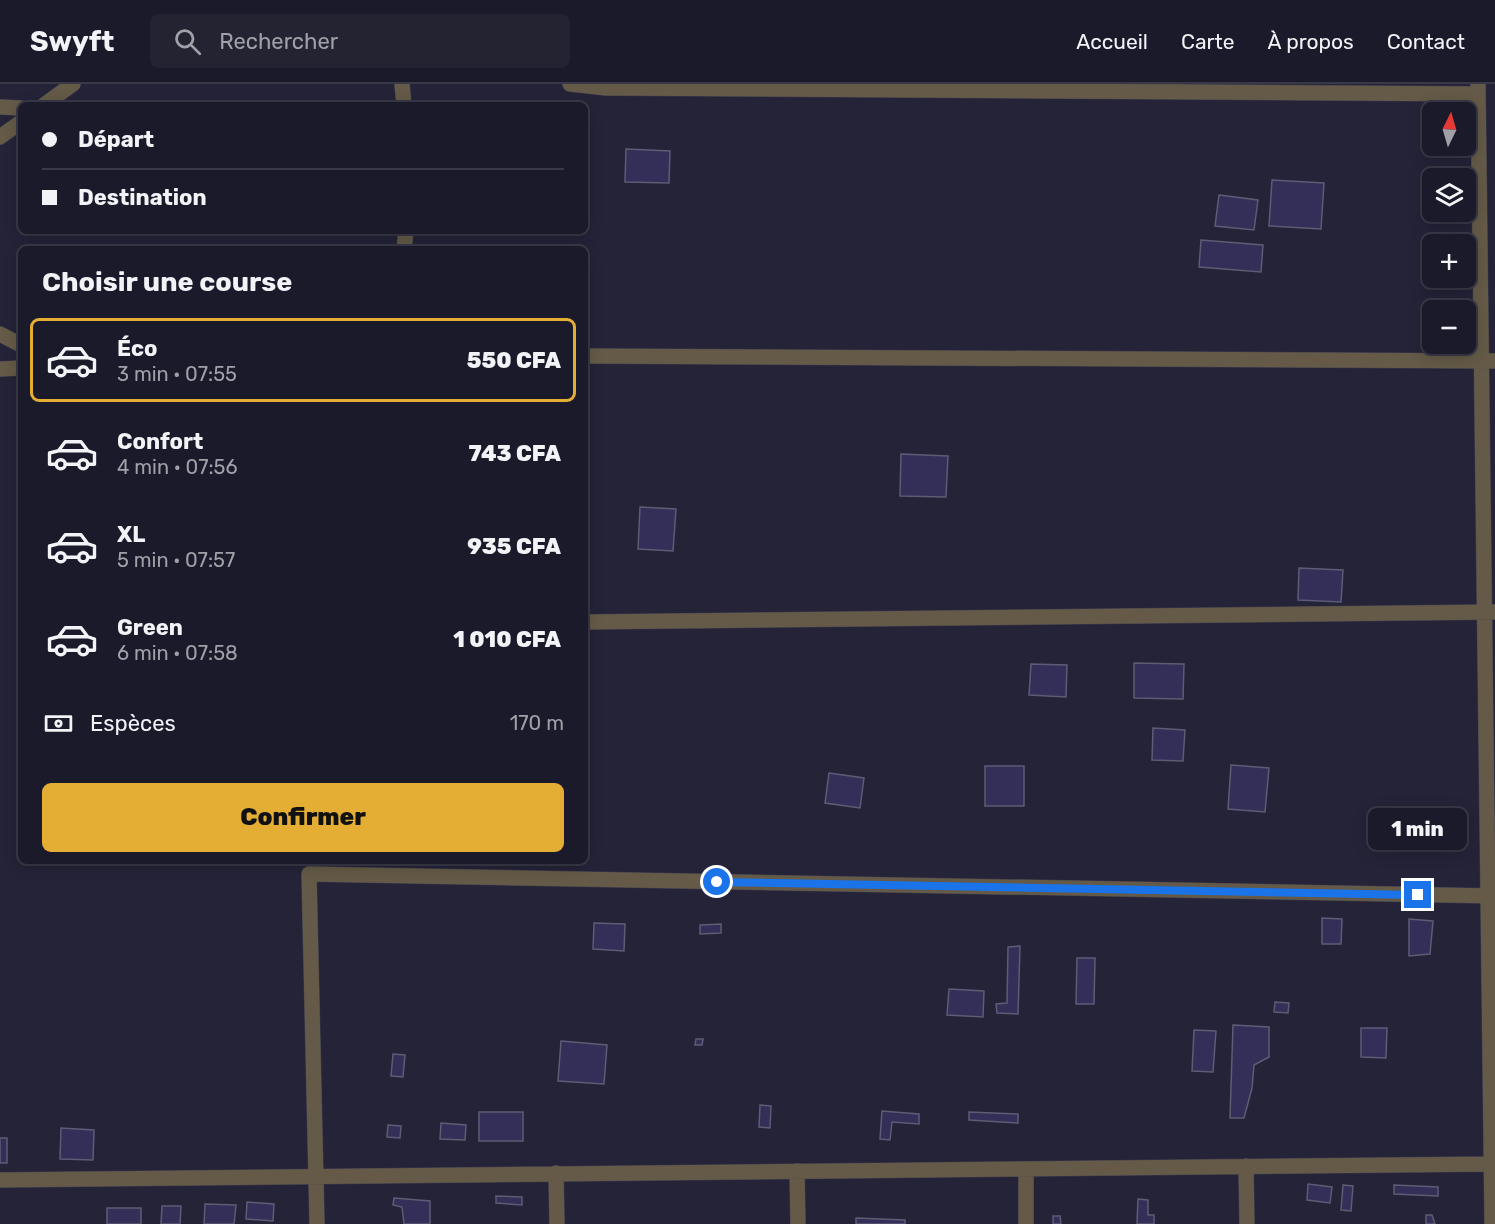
<!DOCTYPE html>
<html lang="fr">
<head>
<meta charset="utf-8">
<style>
	body { margin:0; font-family:Rubik,sans-serif; background:#242332; color:#f1f3f6; height:100vh; display:flex; flex-direction:column; font-size:22px; white-space:nowrap }
	* { box-sizing:border-box; margin:0 }
	p { font-size:20px; color:#a0a1a8 }
	.icon { flex:none; width:33px; height:33px; fill:none; stroke:currentColor; stroke-width:2; stroke-linecap:round; stroke-linejoin:round }
	.map { position:relative; flex:1; overflow:hidden }
	.side { position:absolute; left:18px; top:162px; width:570px; height:618px; display:flex; flex-direction:column; background:#1b1a2a; border-radius:9px; box-shadow:0 3px 15px #0003,0 0 0 2px #393847 }
	.side>* { flex:none }
	.hud { position:absolute; left:18px; top:18px; width:570px; height:132px; border-radius:9px; box-shadow:0 3px 15px #0003,0 0 0 2px #393847; display:grid; align-content:center; height:132px; padding:0 24px; background:#1b1a2a }
	.needle { width:39px; rotate:5deg }
	.controls { position:absolute; left:1422px; top:18px; display:grid; gap:12px }
	.controls a { display:grid; place-items:center; width:54px; height:54px; border-radius:9px; background:#1b1a2a; box-shadow:0 3px 15px #0003,0 0 0 2px #393847; font-size:30px }
	.end { position:absolute; width:27px; height:27px; margin:-14px; border:8px solid #1a73e8; background:#fff; box-shadow:0 0 0 3px #fff }
	.from { border-radius:50% }
	.bubble { position:absolute; height:42px; border-radius:9px; background:#1b1a2a; box-shadow:0 3px 15px #0003,0 0 0 2px #393847; font-size:20px; font-weight:800; line-height:42px; text-align:center }
	.hud b { display:flex; align-items:center; gap:21px; height:57px; font-size:22px }
	.hud b+b { border-top:2px solid #393847 }
	.hud i { width:15px; height:15px; background:#f1f3f6 }
	ul { padding:0; list-style:none }
	li { display:flex; align-items:center; gap:18px; height:84px; margin:0 12px 9px; padding:0 12px; border:3px solid transparent; border-radius:9px }
	li div { flex:1 }
	li b { display:block; font-size:22px }
	li em { font-style:normal; font-weight:800 }
	li.active { border-color:#e4ae35 }
	li>.icon { width:54px; height:54px; stroke-width:1.5 }
	h2 { padding:0 24px; font-size:27px; line-height:72px }
	.pay { display:flex; align-items:center; gap:15px; height:66px; padding:0 24px; font-size:22px }
	.pay p { margin-inline-start:auto }
	.action { display:flex; gap:12px; margin-top:auto; padding:12px 24px }
	.action a { flex:1; height:69px; border-radius:9px; background:#e4ae35; color:#111; font-size:24px; font-weight:800; line-height:69px; text-align:center }
	header { display:flex; align-items:center; gap:36px; box-sizing:border-box; height:84px; padding:0 30px; background:#1b1a2a; border-bottom:2px solid #393847 }
	header strong { font-size:28px }
	nav { display:flex; gap:33px; margin-inline-start:auto; font-size:21px }
	.search { width:420px; height:54px; background:#242332; display:flex; align-items:center; gap:15px; box-sizing:border-box; padding:0 21px; border-radius:9px; color:#a0a1a8; font-size:22px }
	.map>svg:first-child { display:block }
	.building { fill:#332f58; stroke:#5d5c74; stroke-width:1.5 }
	.lines { fill:none; stroke-linecap:round; stroke-linejoin:round }
	.minor-casing { stroke:#3e3d51; stroke-width:16 }
	.minor { stroke:#645a47; stroke-width:15 }
	.route { stroke:#1a73e8; stroke-width:8 }
</style>
</head>
<body>
<header>
<strong>Swyft</strong>
<div class="search"><svg class="icon" aria-label="search" viewBox="0 0 24 24"><circle cx="10" cy="10" r="6"/><path d="M15 15l6 6"/></svg>Rechercher</div>
<nav><a>Accueil</a><a>Carte</a><a>À propos</a><a>Contact</a></nav>
</header>
<div class="map">
<svg width="1495" height="1140" viewBox="0 0 1495 1140">
	<rect width="100%" height="100%" fill="#242338"/>
	<!-- building -->
	<path class="building" d="M626,65L670,67L669,99L625,98Z
		M1272,96L1324,99L1321,145L1269,142Z
		M1219,111L1258,116L1254,146L1215,142Z
		M1201,156L1263,161L1261,188L1199,183Z
		M901,370L948,372L946,413L900,412Z
		M640,423L676,425L673,467L638,465Z
		M1299,484L1343,486L1341,518L1298,516Z
		M1134,579L1184,580L1183,615L1134,614Z
		M1031,580L1067,581L1066,613L1029,611Z
		M1153,644L1185,646L1183,677L1152,676Z
		M1231,681L1269,684L1265,728L1228,725Z
		M985,682H1024V722H985Z
		M829,689L864,694L860,724L825,719Z
		M1322,834L1342,835L1341,860H1322Z
		M1409,835L1433,837L1430,870L1409,872Z
		M594,839L625,840L624,867L593,865Z
		M721,840V849L700,850V841Z
		M1020,862L1018,930L997,929L996,920L1007,919L1008,863Z
		M1077,874H1095L1094,920H1076Z
		M949,905L984,907L983,933L947,931Z
		M1275,918L1289,919L1288,929L1274,928Z
		M1233,941L1269,943V973L1254,981L1252,1004L1244,1034H1230Z
		M1361,944H1387L1386,974L1361,973Z
		M1194,946L1216,947L1213,988L1192,987Z
		M696,955H703L702,961H695Z
		M561,957L607,961L604,1000L558,997Z
		M393,970L405,971L403,993L391,992Z
		M760,1021L771,1022L770,1044L759,1043Z
		M882,1027L919,1030V1040L892,1038L890,1056L880,1055Z
		M479,1028H523V1057H479Z
		M969,1028L1018,1030V1039L969,1036Z
		M441,1039L466,1041L465,1056L440,1055Z
		M388,1041L401,1042L400,1054L387,1053Z
		M61,1044L94,1046L93,1076L60,1075Z
		M0,1054H7V1079H0Z
		M1308,1100L1332,1103L1330,1119L1307,1116Z
		M1343,1101L1353,1102L1351,1127L1341,1126Z
		M1394,1101L1438,1103V1112L1394,1110Z
		M496,1112L522,1113V1121L496,1119Z
		M394,1114L430,1117V1140H404L402,1123L393,1121Z
		M1138,1115L1148,1116V1131H1154V1140H1137Z
		M247,1118L274,1120L273,1137L246,1135Z
		M205,1120L236,1121L234,1140H204Z
		M162,1122H181L180,1140H161Z
		M107,1124H141V1140H107Z
		M1426,1131H1432L1435,1140H1426Z
		M1053,1132H1060L1061,1140H1053Z
		M856,1134L905,1136V1140H856Z"/>
	<g class="lines">
		<!-- minor casing -->
		<g class="minor-casing">
			<path id="minor" d="M402,0L404,21
				M570,0L606,4L1478,10
				M1478,0L1492,1140
				M44,21L73,0
				M0,23L21,24
				M0,53L21,38
				M404,165L406,147
				M0,250L21,261
				M585,272L1495,277
				M0,285L21,284
				M585,538L1494,528
				M1246,1082L1247,1140
				M1026,1085V1140
				M797,1087L798,1140
				M556,1089L557,1140
				M0,1096L1491,1080
				M317,1140L309,790L1495,812"/>
		</g>
		<!-- minor -->
		<use href="#minor" class="minor"/>
	</g>
	<g class="lines">
		<!-- route -->
		<path class="route" d="M717,798L1418,811"/>
	</g>
</svg>
<div class="controls">
<a><svg class="needle" viewBox="-14 -14 28 28"><path d="M0-13l5 13h-10z" fill="#e53935"/><path d="M0 13l5-13h-10z" fill="#a0a1a8"/></svg></a>
<a><svg class="icon" aria-label="layers" viewBox="0 0 24 24"><path d="M12 4l9 5-9 5-9-5zM3 14l9 5 9-5"/></svg></a>
<a>+</a>
<a>−</a>
</div>
<i class="end from" style="left:717px;top:798px"></i>
<i class="end" style="left:1418px;top:811px"></i>
<div class="bubble" style="left:1368px;top:724px;width:99px">1 min</div>
<div class="hud">
<b><i class="from"></i>Départ</b>
<b><i></i>Destination</b>
</div>
<section class="side">
<h2>Choisir une course</h2>
<ul>
<li class="active"><svg class="icon" aria-label="car" viewBox="0 0 24 24"><path d="M5 17H2v-5l4-1 3-4h7l3 4 3 1v5h-3M9 17h6M6 11h13"/><circle cx="7" cy="17" r="2"/><circle cx="17" cy="17" r="2"/></svg><div><b>Éco</b><p>3 min · 07:55</p></div><em>550 CFA</em></li>
<li><svg class="icon" aria-label="car" viewBox="0 0 24 24"><path d="M5 17H2v-5l4-1 3-4h7l3 4 3 1v5h-3M9 17h6M6 11h13"/><circle cx="7" cy="17" r="2"/><circle cx="17" cy="17" r="2"/></svg><div><b>Confort</b><p>4 min · 07:56</p></div><em>743 CFA</em></li>
<li><svg class="icon" aria-label="car" viewBox="0 0 24 24"><path d="M5 17H2v-5l4-1 3-4h7l3 4 3 1v5h-3M9 17h6M6 11h13"/><circle cx="7" cy="17" r="2"/><circle cx="17" cy="17" r="2"/></svg><div><b>XL</b><p>5 min · 07:57</p></div><em>935 CFA</em></li>
<li><svg class="icon" aria-label="car" viewBox="0 0 24 24"><path d="M5 17H2v-5l4-1 3-4h7l3 4 3 1v5h-3M9 17h6M6 11h13"/><circle cx="7" cy="17" r="2"/><circle cx="17" cy="17" r="2"/></svg><div><b>Green</b><p>6 min · 07:58</p></div><em>1 010 CFA</em></li>
</ul>
<div class="pay"><svg class="icon" aria-label="cash" viewBox="0 0 24 24"><path d="M3 7h18v10H3z"/><circle cx="12" cy="12" r="2"/></svg>Espèces<p>170 m</p></div>
<div class="action"><a>Confirmer</a></div>
</section>
</div>
</body>
</html>
